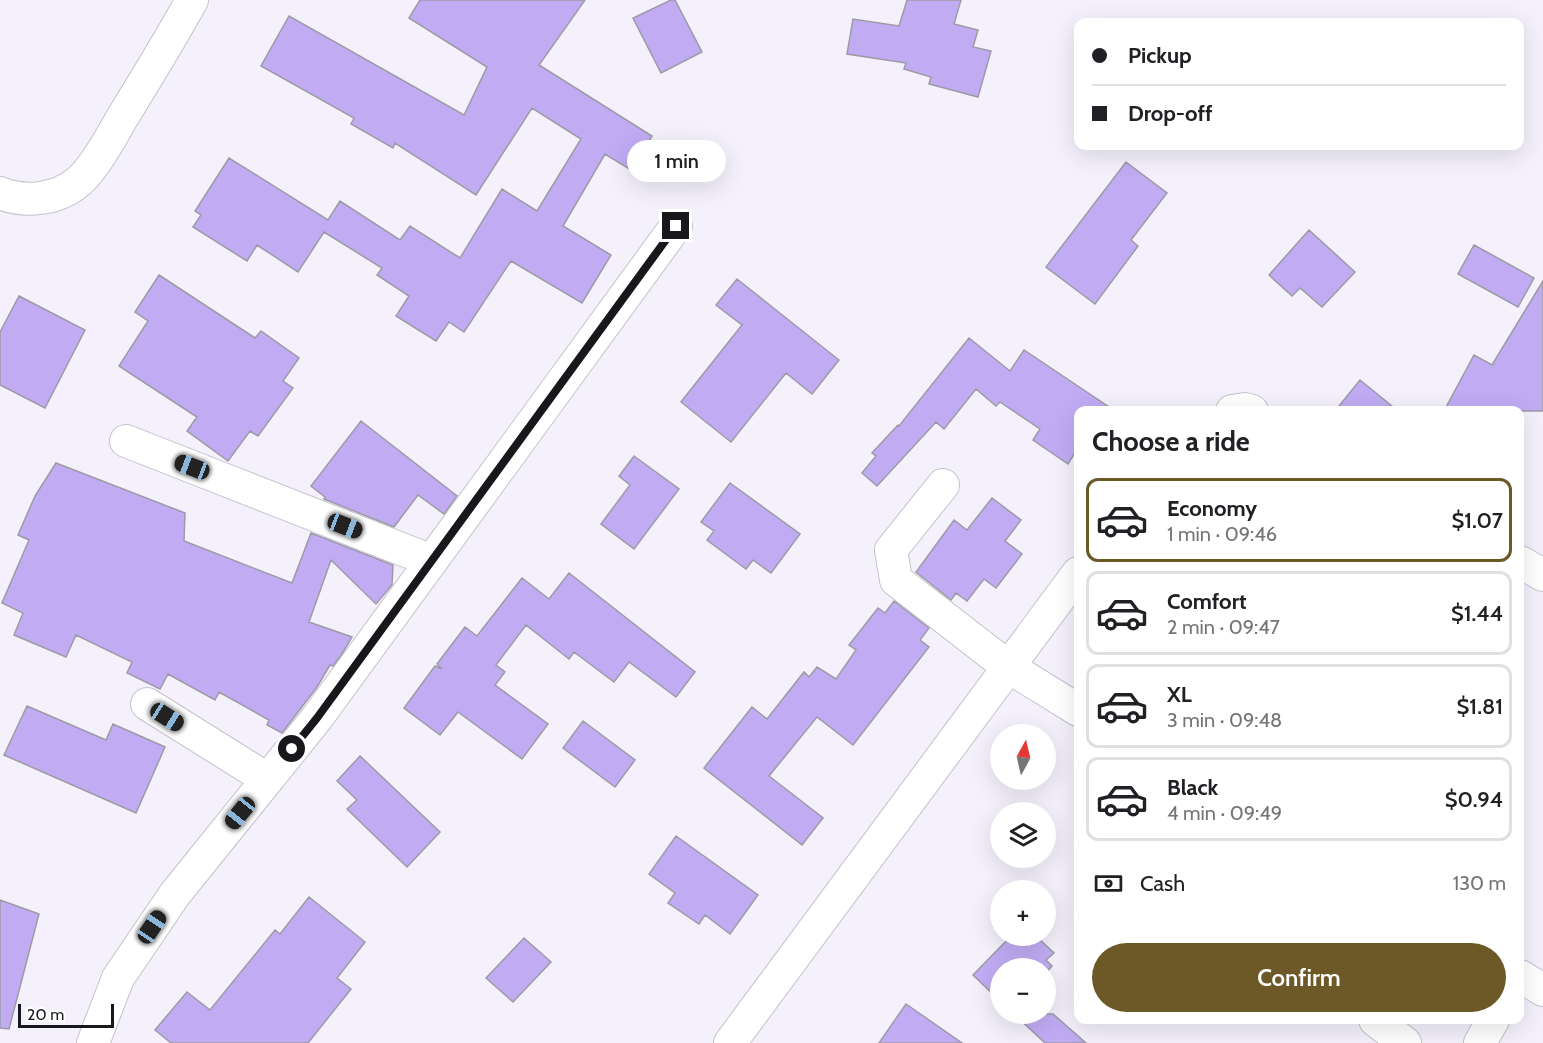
<!DOCTYPE html>
<html lang="en">
<head>
<meta charset="utf-8">
<style>
	body { margin:0; font-family:Cabin,sans-serif; background:#f6f6f6; color:#202124; height:100vh; display:flex; flex-direction:column; font-size:22px; white-space:nowrap }
	* { box-sizing:border-box; margin:0 }
	p { font-size:20px; color:#757577 }
	.icon { flex:none; width:33px; height:33px; fill:none; stroke:currentColor; stroke-width:2; stroke-linecap:round; stroke-linejoin:round }
	.map { position:relative; flex:1; overflow:hidden }
	.panel { position:absolute; left:1074px; top:406px; width:450px; height:618px; display:flex; flex-direction:column; background:#fff; border-radius:12px; box-shadow:0 6px 24px #0002 }
	.panel>* { flex:none }
	.guide { position:absolute; left:1074px; top:18px; width:450px; height:132px; border-radius:12px; box-shadow:0 6px 24px #0002; display:grid; align-content:center; height:132px; padding:0 18px; background:#fff }
	.needle { width:39px; rotate:8deg }
	.fabs { position:absolute; left:990px; top:724px; display:grid; gap:12px }
	.fabs a { display:grid; place-items:center; width:66px; height:66px; border-radius:50%; background:#fff; box-shadow:0 6px 24px #0002; font-size:30px }
	.scale { position:absolute; left:18px; bottom:15px; width:96px; box-sizing:border-box; padding-left:6px; border:3px solid #18171b; border-top:0; font-size:16px; line-height:21px; white-space:nowrap; color:#18171b; -webkit-text-stroke:4px #fff; paint-order:stroke }
	.end { position:absolute; width:27px; height:27px; margin:-14px; border:8px solid #18171b; background:#fff; box-shadow:0 0 0 3px #fff }
	.from { border-radius:50% }
	.bubble { position:absolute; height:42px; border-radius:21px; background:#fff; box-shadow:0 6px 24px #0002; font-size:20px; font-weight:600; line-height:42px; text-align:center }
	.car { position:absolute; width:18px; height:36px; margin:-18px -9px; border-radius:8px; box-shadow:0 0 4px 2px #0007; background:linear-gradient(#222 24%,#8ab4d8 0 40%,#222 0 76%,#8ab4d8 0 86%,#222 0) }
	.guide b { display:flex; align-items:center; gap:21px; height:57px; font-size:22px }
	.guide b+b { border-top:2px solid #e0e0e0 }
	.guide i { width:15px; height:15px; background:#202124 }
	ul { padding:0; list-style:none }
	li { display:flex; align-items:center; gap:18px; height:84px; margin:0 12px 9px; padding:0 6px; border:3px solid #e0e0e0; border-radius:12px }
	li div { flex:1 }
	li b { display:block; font-size:22px }
	li em { font-style:normal; font-weight:600 }
	li.active { border-color:#6d5928 }
	li>.icon { width:54px; height:54px; stroke-width:1.5 }
	h2 { padding:0 18px; font-size:27px; line-height:72px }
	.pay { display:flex; align-items:center; gap:15px; height:66px; padding:0 18px; font-size:22px }
	.pay p { margin-inline-start:auto }
	.cta { display:flex; gap:12px; margin-top:auto; padding:12px 18px }
	.cta a { flex:1; height:69px; border-radius:36px; background:#6d5928; color:#fff; font-size:24px; font-weight:600; line-height:69px; text-align:center }
	.map>svg:first-child { display:block }
	.building { fill:#c1acf4; stroke:#9d9aa5; stroke-width:1.5 }
	.lines { fill:none; stroke-linecap:round; stroke-linejoin:round }
	.minor-casing { stroke:#c4c1cd; stroke-width:34 }
	.minor { stroke:#fff; stroke-width:32 }
	.route { stroke:#18171b; stroke-width:8 }
</style>
</head>
<body>
<div class="map">
<svg width="1543" height="1043" viewBox="0 0 1543 1043">
	<rect width="100%" height="100%" fill="#f4f1fd"/>
	<!-- building -->
	<path class="building" d="M420,0H585L539,65L652,136L631,170L605,154L563,226L611,255L582,303L511,261L464,332L449,322L436,341L396,316L409,296L377,275L382,268L324,232L298,272L257,245L247,261L193,227L201,215L195,211L229,158L328,220L340,201L400,240L410,226L460,258L502,189L537,211L581,139L532,108L476,195L395,143L393,148L351,124L354,118L261,66L289,16L464,115L487,67L409,18Z
		M671,0H675L702,52L661,73L633,18Z
		M907,0H961L954,24L978,30L973,47L991,51L978,97L929,84L931,77L904,69L906,63L847,54L853,19L899,26Z
		M1126,162L1167,193L1131,240L1138,246L1095,304L1046,267Z
		M1309,230L1355,272L1322,307L1300,288L1292,296L1269,275Z
		M1474,245L1534,278L1518,307L1458,274Z
		M159,275L255,338L261,331L299,358L283,381L293,388L258,436L250,431L228,461L187,431L197,417L119,366L148,321L135,312Z
		M737,279L839,360L812,394L786,373L731,442L681,402L742,325L716,305Z
		M1543,281V411H1444L1474,355L1492,365Z
		M19,296L85,330L45,408L0,385V332Z
		M969,338L1010,371L1024,350L1115,411H1078V448L1068,464L1033,440L1040,429L1000,402L996,406L976,389L944,429L936,422L877,486L862,473L876,456L872,453L898,425L899,426Z
		M1360,380L1398,411H1335Z
		M361,421L457,496L444,514L418,495L394,527L324,499L325,497L311,486Z
		M634,456L679,489L634,549L601,524L630,485L619,476Z
		M56,463L185,513L184,541L292,583L311,533L393,565L392,585L376,604L331,560L309,622L352,637L342,654L333,666L330,665L317,687L282,733L267,725L269,720L219,692L215,700L168,674L160,689L127,673L132,662L76,635L66,657L14,635L23,613L2,603L29,540L18,535L35,496Z
		M730,483L800,534L771,573L753,560L746,569L707,540L714,531L701,522Z
		M992,498L1021,520L1005,541L1022,554L996,588L984,579L967,601L956,593L951,600L916,572L954,520L967,530Z
		M569,573L695,672L676,697L629,662L614,682L574,652L569,659L526,625L496,665L505,672L495,685L548,724L522,759L458,712L440,735L404,708L435,666L442,669L437,664L465,627L477,636L522,578L549,599Z
		M894,601L929,628L920,640L929,647L853,745L817,717L769,776L823,818L802,845L704,768L752,707L767,719L804,672L809,677L817,667L836,679L856,650L849,645L878,608L885,613Z
		M27,706L106,740L113,724L165,747L136,813L4,755Z
		M583,721L635,760L615,787L563,748Z
		M360,756L440,832L407,867L347,809L357,800L337,781Z
		M676,836L758,895L730,934L705,915L699,924L668,903L675,893L649,874Z
		M309,897L365,942L337,978L351,989L308,1043H171L155,1030L187,992L210,1010L275,930L280,934Z
		M0,900L39,914L9,1029L0,1028Z
		M1011,936H1036L1054,953L1046,960L1052,966L1046,973V969H1000V1001L973,975Z
		M524,938L551,962L513,1002L486,978Z
		M906,1004L962,1043H879Z
		M1014,1014H1053L1086,1043H1045Z"/>
	<g class="lines">
		<!-- minor casing -->
		<g class="minor-casing">
			<path id="minor" d="M0,193C24,203 57,200 78,182C93,170 112,136 122,118C146,79 170,40 192,0
				M1232,411L1245,409L1252,411
				M126,441L432,561
				M943,485L891,550L896,580L1007,666L1078,710
				M1520,562L1543,575
				M147,704L267,779
				M1520,976L1543,990
				M1375,1020L1405,1043
				M93,1043L118,978L175,894L317,718L676,226
				M730,1043L1078,573
				M1480,1043L1493,1020"/>
		</g>
		<!-- minor -->
		<use href="#minor" class="minor"/>
	</g>
	<g class="lines">
		<!-- route -->
		<path class="route" d="M292,749L317,718L676,226"/>
	</g>
</svg>
<div class="fabs">
<a><svg class="needle" viewBox="-14 -14 28 28"><path d="M0-13l5 13h-10z" fill="#e53935"/><path d="M0 13l5-13h-10z" fill="#757577"/></svg></a>
<a><svg class="icon" aria-label="layers" viewBox="0 0 24 24"><path d="M12 4l9 5-9 5-9-5zM3 14l9 5 9-5"/></svg></a>
<a>+</a>
<a>−</a>
</div>
<div class="scale">20 m</div>
<i class="end from" style="left:292px;top:749px"></i>
<i class="end" style="left:676px;top:226px"></i>
<div class="bubble" style="left:627px;top:140px;width:99px">1 min</div>
<i class="car" style="left:192px;top:467px;rotate:291deg"></i>
<i class="car" style="left:345px;top:526px;rotate:111deg"></i>
<i class="car" style="left:167px;top:717px;rotate:122deg"></i>
<i class="car" style="left:240px;top:813px;rotate:219deg"></i>
<i class="car" style="left:152px;top:927px;rotate:34deg"></i>
<div class="guide">
<b><i class="from"></i>Pickup</b>
<b><i></i>Drop-off</b>
</div>
<section class="panel">
<h2>Choose a ride</h2>
<ul>
<li class="active"><svg class="icon" aria-label="car" viewBox="0 0 24 24"><path d="M5 17H2v-5l4-1 3-4h7l3 4 3 1v5h-3M9 17h6M6 11h13"/><circle cx="7" cy="17" r="2"/><circle cx="17" cy="17" r="2"/></svg><div><b>Economy</b><p>1 min · 09:46</p></div><em>$1.07</em></li>
<li><svg class="icon" aria-label="car" viewBox="0 0 24 24"><path d="M5 17H2v-5l4-1 3-4h7l3 4 3 1v5h-3M9 17h6M6 11h13"/><circle cx="7" cy="17" r="2"/><circle cx="17" cy="17" r="2"/></svg><div><b>Comfort</b><p>2 min · 09:47</p></div><em>$1.44</em></li>
<li><svg class="icon" aria-label="car" viewBox="0 0 24 24"><path d="M5 17H2v-5l4-1 3-4h7l3 4 3 1v5h-3M9 17h6M6 11h13"/><circle cx="7" cy="17" r="2"/><circle cx="17" cy="17" r="2"/></svg><div><b>XL</b><p>3 min · 09:48</p></div><em>$1.81</em></li>
<li><svg class="icon" aria-label="car" viewBox="0 0 24 24"><path d="M5 17H2v-5l4-1 3-4h7l3 4 3 1v5h-3M9 17h6M6 11h13"/><circle cx="7" cy="17" r="2"/><circle cx="17" cy="17" r="2"/></svg><div><b>Black</b><p>4 min · 09:49</p></div><em>$0.94</em></li>
</ul>
<div class="pay"><svg class="icon" aria-label="cash" viewBox="0 0 24 24"><path d="M3 7h18v10H3z"/><circle cx="12" cy="12" r="2"/></svg>Cash<p>130 m</p></div>
<div class="cta"><a>Confirm</a></div>
</section>
</div>
</body>
</html>
